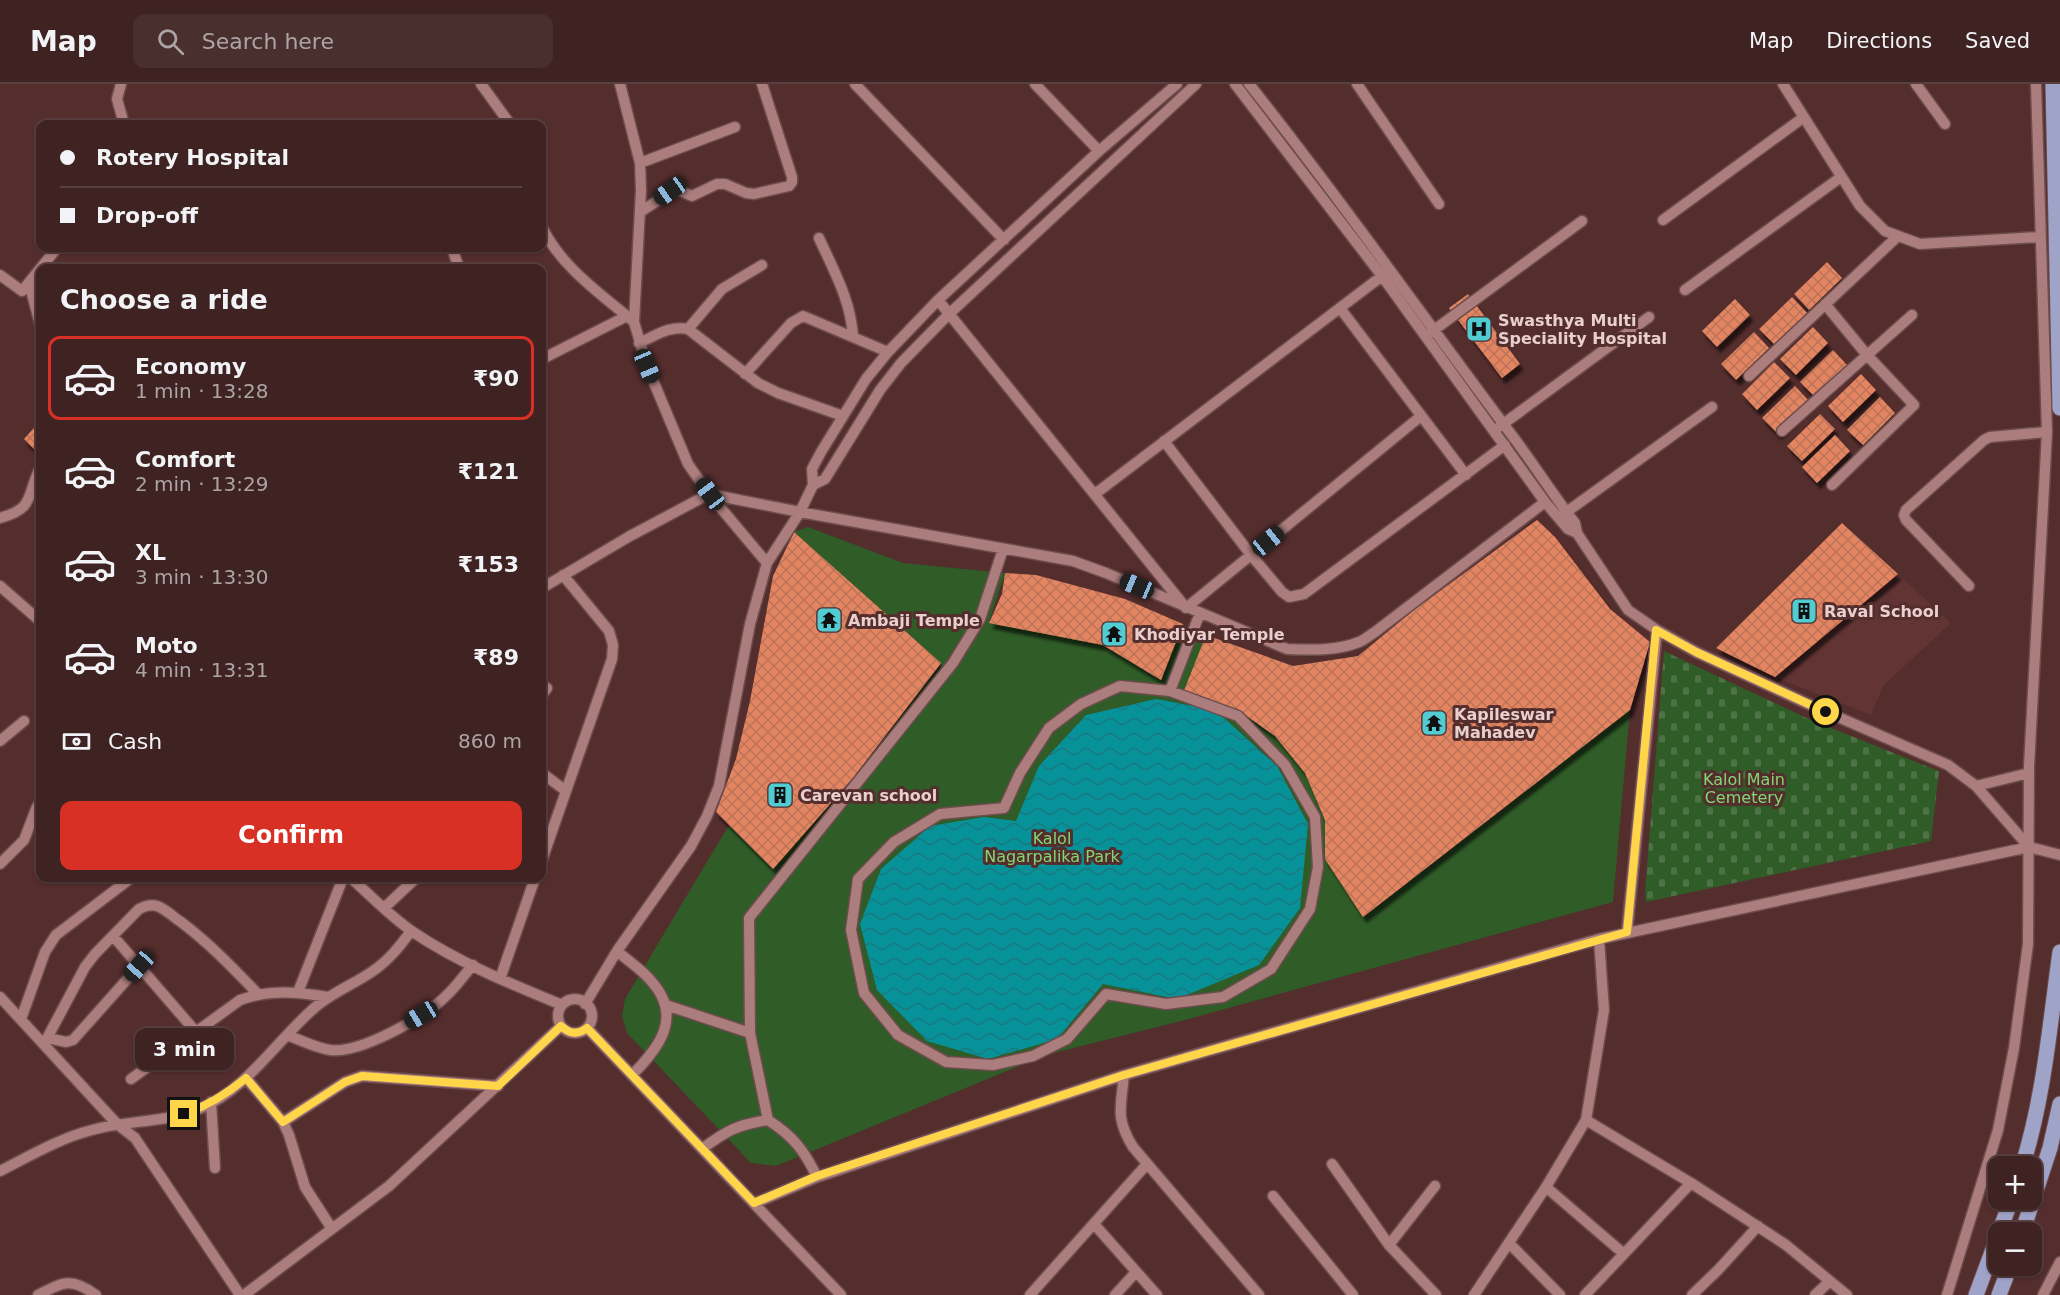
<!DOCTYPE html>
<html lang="en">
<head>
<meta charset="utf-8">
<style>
	body { margin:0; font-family:"DejaVu Sans",sans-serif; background:#4a2f2f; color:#f1f3f6; height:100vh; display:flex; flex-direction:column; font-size:22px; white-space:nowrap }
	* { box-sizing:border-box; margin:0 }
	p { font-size:20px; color:#ada4a5 }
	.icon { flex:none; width:33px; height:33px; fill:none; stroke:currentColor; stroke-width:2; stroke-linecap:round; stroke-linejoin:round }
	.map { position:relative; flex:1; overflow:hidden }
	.side { position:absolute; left:36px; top:180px; width:510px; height:618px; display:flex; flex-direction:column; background:#3f2222; border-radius:12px; box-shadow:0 2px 4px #0004,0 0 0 2px #583f40 }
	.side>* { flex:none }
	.banner { position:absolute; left:36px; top:36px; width:510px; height:132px; border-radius:12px; box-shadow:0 2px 4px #0004,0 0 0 2px #583f40; display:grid; align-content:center; height:132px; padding:0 24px; background:#3f2222 }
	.fabs { position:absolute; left:1988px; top:1072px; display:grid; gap:12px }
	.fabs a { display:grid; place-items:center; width:54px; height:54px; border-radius:12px; background:#3f2222; box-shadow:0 2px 4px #0004,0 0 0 2px #583f40; font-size:30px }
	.end { position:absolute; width:27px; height:27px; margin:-14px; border:8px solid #ffd54a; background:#111; box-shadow:0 0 0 3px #111 }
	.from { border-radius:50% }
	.bubble { position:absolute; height:42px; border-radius:12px; background:#3f2222; box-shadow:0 2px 4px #0004,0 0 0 2px #583f40; font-size:20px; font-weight:700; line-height:42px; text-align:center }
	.car { position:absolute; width:18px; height:36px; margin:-18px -9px; border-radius:8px; box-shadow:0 0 4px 2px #0007; background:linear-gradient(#222 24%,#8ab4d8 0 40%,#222 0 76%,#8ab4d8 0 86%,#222 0) }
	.banner b { display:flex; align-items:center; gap:21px; height:57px; font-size:22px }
	.banner b+b { border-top:2px solid #583f40 }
	.banner i { width:15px; height:15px; background:#f1f3f6 }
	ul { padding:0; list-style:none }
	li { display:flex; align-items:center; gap:18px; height:84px; margin:0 12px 9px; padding:0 12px; border:3px solid transparent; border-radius:12px }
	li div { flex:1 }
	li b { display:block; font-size:22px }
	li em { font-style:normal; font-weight:700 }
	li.selected { border-color:#d93025 }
	li>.icon { width:54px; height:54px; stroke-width:1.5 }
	h2 { padding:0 24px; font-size:27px; line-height:72px }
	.pay { display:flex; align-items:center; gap:15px; height:66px; padding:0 24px; font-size:22px }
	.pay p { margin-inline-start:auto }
	.button { display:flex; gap:12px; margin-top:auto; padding:12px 24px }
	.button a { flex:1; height:69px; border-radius:12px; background:#d93025; color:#fff; font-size:24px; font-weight:700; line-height:69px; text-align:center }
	header { display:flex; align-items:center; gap:36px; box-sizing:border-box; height:84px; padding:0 30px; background:#3f2222; border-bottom:2px solid #583f40 }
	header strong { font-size:28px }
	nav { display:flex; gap:33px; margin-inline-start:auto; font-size:21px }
	.search { width:420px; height:54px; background:#4a2f2f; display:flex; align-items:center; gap:15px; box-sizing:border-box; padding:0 21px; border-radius:12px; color:#ada4a5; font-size:22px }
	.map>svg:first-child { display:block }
	.built { fill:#623434 }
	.cemetery { fill:url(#cemetery-stones) }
	.park { fill:#2f5c27 }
	.water { fill:url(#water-waves) }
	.building { fill:url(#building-cross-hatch); filter:url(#shadow) }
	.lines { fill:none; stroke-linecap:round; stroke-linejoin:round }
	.minor-casing { stroke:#6d4c4d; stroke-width:13 }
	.major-casing { stroke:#6d4c4d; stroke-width:17 }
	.minor { stroke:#ab7d7c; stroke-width:10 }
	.major { stroke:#a0a3c8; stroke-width:15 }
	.route { stroke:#ffd54a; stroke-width:8 }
	.labels { text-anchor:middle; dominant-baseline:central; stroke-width:6; stroke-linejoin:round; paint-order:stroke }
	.poi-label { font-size:16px; font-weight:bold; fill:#e9d0cf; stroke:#542d2d; text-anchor:start }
	.park-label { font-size:16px; fill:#82d674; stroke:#542d2d }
</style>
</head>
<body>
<header>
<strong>Map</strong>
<div class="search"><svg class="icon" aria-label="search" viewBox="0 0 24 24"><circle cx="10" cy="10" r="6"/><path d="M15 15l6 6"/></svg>Search here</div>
<nav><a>Map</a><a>Directions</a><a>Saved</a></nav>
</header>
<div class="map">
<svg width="2060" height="1211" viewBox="0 0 2060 1211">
	<defs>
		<pattern id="cemetery-stones" width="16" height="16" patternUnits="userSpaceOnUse" patternTransform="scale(1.5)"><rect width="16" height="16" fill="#2f5c27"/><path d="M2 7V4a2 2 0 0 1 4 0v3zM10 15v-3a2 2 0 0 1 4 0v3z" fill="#4d7245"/></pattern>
		<pattern id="water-waves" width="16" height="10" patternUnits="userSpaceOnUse" patternTransform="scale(1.5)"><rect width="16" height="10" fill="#079299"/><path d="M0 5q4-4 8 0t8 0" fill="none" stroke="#1a797e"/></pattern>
		<pattern id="building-cross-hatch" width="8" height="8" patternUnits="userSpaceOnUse" patternTransform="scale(1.5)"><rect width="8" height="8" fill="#e48562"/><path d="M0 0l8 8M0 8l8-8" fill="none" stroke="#bc7359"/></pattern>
		<filter id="shadow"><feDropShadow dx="3.5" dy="6" stdDeviation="1.5" flood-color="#0009"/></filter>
	</defs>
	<rect width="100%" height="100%" fill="#542d2d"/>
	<!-- built -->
	<path class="built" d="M1898,490L1951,539L1883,602L1871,631L1775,593Z"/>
	<!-- cemetery -->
	<path class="cemetery" d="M1664,567L1811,636L1939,687L1931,757L1646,818L1645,808Z"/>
	<!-- park -->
	<path class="park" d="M808,443L903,479L1005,489L989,538L1103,561L1161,596L1183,540L1206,551L1183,609L1237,625L1275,652L1305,689L1325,736V775L1363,833L1630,626L1613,818L1185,936L1046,971L776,1082L751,1079L627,949L622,932L625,915L729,741L773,785L852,695L941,580L794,448Z"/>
	<!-- water -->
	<path class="water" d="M1156,615L1215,626L1277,682L1308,740L1300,824L1259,881L1177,915L1103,900L1057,955L988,975L927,957L877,906L860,840L881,785L930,742L984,733L1016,737L1039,682L1086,631Z"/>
	<!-- building -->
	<path class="building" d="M1827,178L1842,194L1809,226L1794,210Z
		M1468,210L1520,280L1502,294L1449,224Z
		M1792,213L1807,229L1775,261L1759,245Z
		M1735,215L1750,231L1717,263L1702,247Z
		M1813,243L1828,259L1796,291L1780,275Z
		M1754,248L1769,264L1736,296L1721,280Z
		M1833,266L1848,282L1816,314L1800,298Z
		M1774,278L1790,294L1757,326L1742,310Z
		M1861,290L1876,306L1843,338L1828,322Z
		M1795,302L1810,318L1778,350L1762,334Z
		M1880,313L1895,329L1863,361L1847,346Z
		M1820,330L1835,345L1802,377L1787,362Z
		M40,337V366L38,369L24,355Z
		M1835,351L1850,367L1817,399L1802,383Z
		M1537,436L1555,453L1610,525L1650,558L1630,626L1363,833L1325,775V736L1305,689L1275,652L1237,625L1183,609L1206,551L1293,582L1358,572L1414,526Z
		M1842,439L1898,490L1775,593L1716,564Z
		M794,448L941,579L852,695L773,785L716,728L736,675L750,617L773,492Z
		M1005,489L1036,491L1125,515L1183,540L1161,596L1103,561L989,539L1002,510Z"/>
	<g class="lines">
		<!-- minor casing -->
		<g class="minor-casing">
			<path id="minor" d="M121,0L117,15L124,40
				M481,0L510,40
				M620,0L640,79L641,106L634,238L647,282L688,380L709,410L767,479
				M855,0L1004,156
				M1035,0L1099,67
				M1235,0L1382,192L1545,418L1568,445L1577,449
				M1249,0C1341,115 1425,236 1514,354C1535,382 1553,411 1575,439L1577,449L1628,526L1657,546L1696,568L1806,619L1948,681L1976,702L2029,763
				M1357,0L1439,120
				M1783,0L1860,122L1885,147L1920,160L2040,153
				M1916,0L1945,40
				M640,79L735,43
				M640,128L676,105L692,112L717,100H725L746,109L754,110L789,102L792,98V93L762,0
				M1663,136L1804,33
				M542,143C561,183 601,210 634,238
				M819,154C834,187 851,217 853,253
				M452,164L459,184
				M0,191L22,207L57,164
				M29,199L40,240
				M1685,206L1841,93
				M938,216L1186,524L1421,332
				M1825,220L1867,271L1914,321L1832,401
				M1340,224L1466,391
				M688,245L722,205L762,181
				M1430,249L1582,137
				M639,259C655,252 670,241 688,245L758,299L778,309L843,332
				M542,275L627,232
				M745,290L791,239L803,232L888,268
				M1749,292L1898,152
				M1499,343L1649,233
				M1782,347L1912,231
				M1164,357L1251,471L1282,508L1289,513L1304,510L1505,361
				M813,401L825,395L880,306L901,279L949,230L1196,0
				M1095,410L1382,192
				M1561,432L1712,323
				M0,434C35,424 26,413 40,384
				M0,502L40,537
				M1969,502L1906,436L1904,431L1906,426L1984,356L1990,353L2047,348
				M542,504L630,452L709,410L800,428L1073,477L1106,489L1287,565C1310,566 1337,567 1359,558C1364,556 1370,551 1375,548L1545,418
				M1170,607L1238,632L1285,681L1315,733L1318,783L1310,825L1271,885L1223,913L1166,920L1106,910L1067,955L1033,972L993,981L946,978L898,951L864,909L851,846L858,795L894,758L940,730L1004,724L1020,689L1049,644L1081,620L1120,602L1170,607L1200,529
				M542,611L547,604
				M0,657L24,637
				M542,689L566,707
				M1976,702L2029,689
				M542,776L612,575L613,561L609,547L563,491
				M0,780L24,756L36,725L40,718
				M351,794C371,812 391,833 413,848C459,879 511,900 562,921
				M384,824L416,794
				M1627,848L1657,546
				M113,852L196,948
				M617,867C628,877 643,886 652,898C683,933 659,964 632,991
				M500,895L535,794
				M298,908L343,794
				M0,913L117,1040L135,1054L240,1211
				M558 932a17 17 0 1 1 34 0a17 17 0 1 1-34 0Z
				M585,920L617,867L691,762L707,732L719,702L750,540L767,479L800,428L813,401L812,385L821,368L866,295L888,268L938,216L1099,67L1177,0
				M666,921L750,949
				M21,935L45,868L56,851L131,794
				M587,944L841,1211
				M287,951C300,956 316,964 330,966C360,970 425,933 446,912C456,903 464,891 473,881
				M48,954L66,958L73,956L139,882
				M44,960L85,883L95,870L139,825C145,822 151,820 157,822C166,825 173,833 181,838C209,859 233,884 257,909
				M1124,991C1121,1023 1115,1034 1133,1063L1259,1211
				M246,994L283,1038L289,1051L305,1103L332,1145
				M131,995L240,916C270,905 297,908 328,913
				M211,1018L215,1084
				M768,1036L750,949L749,834L953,579L980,535L1003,465
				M1586,1036L1691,1099L1786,1161L1847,1211
				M283,1038L345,998L362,992L498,1002
				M703,1064C728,1046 737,1041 768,1036C793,1052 804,1066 817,1093
				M1332,1080L1389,1161L1436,1211
				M0,1087C30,1072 60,1054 92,1046C127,1036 165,1039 199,1025C247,1005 275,959 312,926C330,909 353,901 373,887C389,876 400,862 411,847
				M1546,1103L1624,1170
				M1273,1112L1353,1211
				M755,1119L817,1093L1124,991L1599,855L2029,763L2060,771
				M1094,1140L1157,1211
				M1509,1159L1560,1211
				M1389,1161L1435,1102
				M38,1211C63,1198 71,1193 96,1211
				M244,1211L389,1102L561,942
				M1030,1211L1147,1080
				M1115,1211L1136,1188
				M1474,1211L1546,1103L1586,1036L1604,926L1599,855
				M1585,1211L1691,1099
				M1692,1211L1718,1186L1758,1142
				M1815,1211L1830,1197
				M1947,1211L1998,1046L2014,964L2028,860L2029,682L2047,348L2036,0
				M2043,1211L2060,1178"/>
		</g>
		<!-- major casing -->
		<g class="major-casing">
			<path id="major" d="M2053,0L2060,324
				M2022,1083C2044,1014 2050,939 2060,868
				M1999,1149L2011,1116
				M2022,1149L2050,1064L2060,1020
				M1976,1211L1998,1152
				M1999,1211L2010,1182"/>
		</g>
		<!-- minor -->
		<use href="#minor" class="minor"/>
		<!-- major -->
		<use href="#major" class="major"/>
	</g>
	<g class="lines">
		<!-- route -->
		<path class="route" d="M184,1030C207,1022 228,1009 246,994L283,1038L345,998L362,992L498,1002L561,942C570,950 577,951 587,944L754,1119L817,1092L1124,991L1627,848L1656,546L1696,568L1826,628"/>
	</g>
	<!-- icons -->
	<defs>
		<g id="hospital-square" transform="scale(1.35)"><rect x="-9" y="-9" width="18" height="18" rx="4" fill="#51ccd3" stroke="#542d2d"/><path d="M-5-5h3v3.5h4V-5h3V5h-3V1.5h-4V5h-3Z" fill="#111"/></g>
		<g id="building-square" transform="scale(1.35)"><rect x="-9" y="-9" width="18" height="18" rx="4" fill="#51ccd3" stroke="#542d2d"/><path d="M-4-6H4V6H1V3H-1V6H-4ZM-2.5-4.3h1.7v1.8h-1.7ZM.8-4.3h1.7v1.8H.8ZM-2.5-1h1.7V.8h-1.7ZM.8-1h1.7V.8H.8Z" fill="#111"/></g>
		<g id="temple-square" transform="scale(1.35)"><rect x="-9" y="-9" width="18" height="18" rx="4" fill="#51ccd3" stroke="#542d2d"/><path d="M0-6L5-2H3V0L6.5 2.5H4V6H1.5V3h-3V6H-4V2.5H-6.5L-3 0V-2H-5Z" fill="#111"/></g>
	</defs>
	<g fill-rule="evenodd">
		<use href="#hospital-square" x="1479" y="245"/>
		<use href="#building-square" x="1804" y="527"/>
		<use href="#temple-square" x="829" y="536"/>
		<use href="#temple-square" x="1114" y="550"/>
		<use href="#temple-square" x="1434" y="639"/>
		<use href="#building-square" x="780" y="711"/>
	</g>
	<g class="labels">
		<!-- poi labels -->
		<g class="poi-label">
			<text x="1498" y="236">Swasthya Multi<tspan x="1498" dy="18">Speciality Hospital</tspan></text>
			<text x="1824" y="527">Raval School</text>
			<text x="848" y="536">Ambaji Temple</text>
			<text x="1134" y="550">Khodiyar Temple</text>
			<text x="1454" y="630">Kapileswar<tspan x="1454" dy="18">Mahadev</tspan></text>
			<text x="800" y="711">Carevan school</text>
		</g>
		<!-- park labels -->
		<g class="park-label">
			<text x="1744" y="695">Kalol Main<tspan x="1744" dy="18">Cemetery</tspan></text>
			<text x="1052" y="754">Kalol<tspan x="1052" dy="18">Nagarpalika Park</tspan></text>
		</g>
	</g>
</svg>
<div class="fabs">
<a>+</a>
<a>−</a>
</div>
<i class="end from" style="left:1826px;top:628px"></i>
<i class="end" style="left:184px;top:1030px"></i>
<div class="bubble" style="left:135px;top:944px;width:99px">3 min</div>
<i class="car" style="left:670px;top:107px;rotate:235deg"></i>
<i class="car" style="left:647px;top:282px;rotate:157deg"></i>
<i class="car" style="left:710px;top:410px;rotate:323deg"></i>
<i class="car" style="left:1268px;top:457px;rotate:51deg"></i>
<i class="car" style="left:1137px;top:502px;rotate:293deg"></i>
<i class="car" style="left:139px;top:882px;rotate:222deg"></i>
<i class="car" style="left:421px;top:931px;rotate:239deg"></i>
<div class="banner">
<b><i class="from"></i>Rotery Hospital</b>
<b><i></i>Drop-off</b>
</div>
<section class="side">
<h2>Choose a ride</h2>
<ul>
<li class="selected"><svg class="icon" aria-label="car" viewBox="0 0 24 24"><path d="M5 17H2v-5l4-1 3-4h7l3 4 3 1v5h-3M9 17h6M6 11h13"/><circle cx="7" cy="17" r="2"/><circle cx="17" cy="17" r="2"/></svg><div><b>Economy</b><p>1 min · 13:28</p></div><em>₹90</em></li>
<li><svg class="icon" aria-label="car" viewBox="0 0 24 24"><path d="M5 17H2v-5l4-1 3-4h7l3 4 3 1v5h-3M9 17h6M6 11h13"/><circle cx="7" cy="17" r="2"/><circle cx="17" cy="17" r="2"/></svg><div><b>Comfort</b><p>2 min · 13:29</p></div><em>₹121</em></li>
<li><svg class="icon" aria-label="car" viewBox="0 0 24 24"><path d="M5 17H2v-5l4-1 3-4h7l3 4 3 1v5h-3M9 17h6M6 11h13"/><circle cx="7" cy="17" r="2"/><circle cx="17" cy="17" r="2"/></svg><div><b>XL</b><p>3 min · 13:30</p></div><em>₹153</em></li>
<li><svg class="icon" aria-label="car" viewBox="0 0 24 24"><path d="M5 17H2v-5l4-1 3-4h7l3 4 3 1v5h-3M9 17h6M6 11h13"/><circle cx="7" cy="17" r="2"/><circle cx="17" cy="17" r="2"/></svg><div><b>Moto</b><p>4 min · 13:31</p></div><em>₹89</em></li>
</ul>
<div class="pay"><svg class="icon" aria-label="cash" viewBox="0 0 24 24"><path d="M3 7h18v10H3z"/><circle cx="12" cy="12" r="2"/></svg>Cash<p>860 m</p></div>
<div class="button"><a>Confirm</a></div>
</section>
</div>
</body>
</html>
